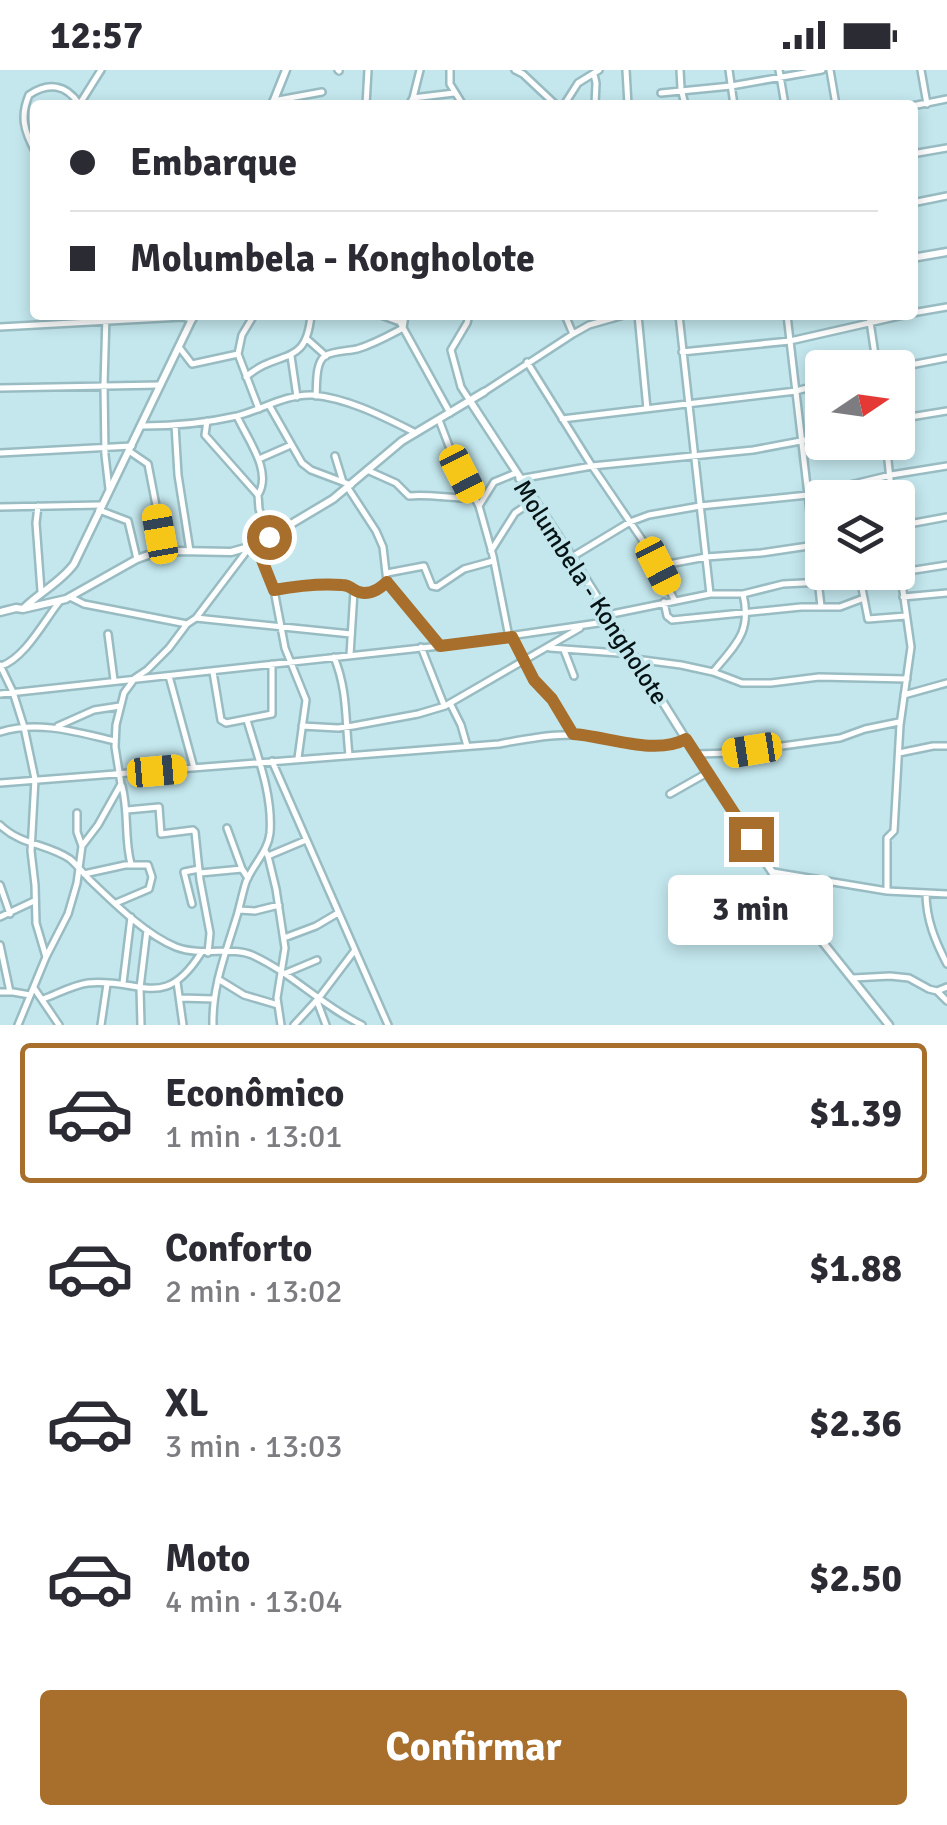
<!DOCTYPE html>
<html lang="pt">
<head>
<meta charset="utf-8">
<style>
	body { margin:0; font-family:Signika,sans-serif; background:#f7f7f7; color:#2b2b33; height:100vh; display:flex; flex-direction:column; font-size:38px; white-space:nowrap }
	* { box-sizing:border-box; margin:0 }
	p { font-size:32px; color:#7c7c81 }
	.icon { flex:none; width:55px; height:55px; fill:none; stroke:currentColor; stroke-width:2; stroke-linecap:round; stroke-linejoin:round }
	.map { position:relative; height:955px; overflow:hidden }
	.sheet { display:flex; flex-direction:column; background:#fff; flex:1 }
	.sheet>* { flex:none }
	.banner { position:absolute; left:30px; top:30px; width:888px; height:220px; border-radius:10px; box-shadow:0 5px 15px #0003; display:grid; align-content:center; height:220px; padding:0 40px; background:#fff }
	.needle { width:65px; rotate:77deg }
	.fabs { position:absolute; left:805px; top:280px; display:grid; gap:20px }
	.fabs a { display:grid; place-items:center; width:110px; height:110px; border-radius:10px; background:#fff; box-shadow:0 5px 15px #0003; font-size:50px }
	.end { position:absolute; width:45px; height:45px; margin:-22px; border:12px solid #a76e2c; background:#fff; box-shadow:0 0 0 5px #fff }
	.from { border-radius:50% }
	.bubble { position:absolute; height:70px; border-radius:10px; background:#fff; box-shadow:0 5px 15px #0003; font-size:32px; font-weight:800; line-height:70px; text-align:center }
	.car { position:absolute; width:30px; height:60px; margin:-30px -15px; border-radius:12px; box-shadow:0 0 8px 2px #0007; background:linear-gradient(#f5c518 24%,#345 0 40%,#f5c518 0 76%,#345 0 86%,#f5c518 0) }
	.banner b { display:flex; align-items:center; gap:35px; height:95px; font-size:38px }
	.banner b+b { border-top:2px solid #e1e1e2 }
	.banner i { width:25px; height:25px; background:#2b2b33 }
	ul { padding:18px 0 0; list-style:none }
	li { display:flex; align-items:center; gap:30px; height:140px; margin:0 20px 15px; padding:0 20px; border:5px solid transparent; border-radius:10px }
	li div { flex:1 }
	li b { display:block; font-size:38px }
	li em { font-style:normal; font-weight:800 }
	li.current { border-color:#a76e2c }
	li>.icon { width:90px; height:90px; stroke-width:1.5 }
	.primary-button { display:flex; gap:20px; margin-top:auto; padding:20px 40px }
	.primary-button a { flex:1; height:115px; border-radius:10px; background:#a76e2c; color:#fff; font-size:40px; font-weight:800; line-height:115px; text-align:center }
	.status { display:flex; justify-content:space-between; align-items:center; height:70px; padding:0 50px; background:#fff; direction:ltr }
	.status svg { height:28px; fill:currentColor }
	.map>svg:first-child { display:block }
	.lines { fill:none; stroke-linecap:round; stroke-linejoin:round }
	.minor-casing { stroke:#99bcc2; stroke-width:10 }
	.tertiary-casing { stroke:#99bcc2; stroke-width:11 }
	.minor { stroke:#fff; stroke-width:5 }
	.tertiary { stroke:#fff; stroke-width:6 }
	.route { stroke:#a76e2c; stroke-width:12 }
	.labels { text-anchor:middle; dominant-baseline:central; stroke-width:8; stroke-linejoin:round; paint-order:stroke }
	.street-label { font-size:25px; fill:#061315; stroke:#c3e7ed }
</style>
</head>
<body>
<div class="status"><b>12:57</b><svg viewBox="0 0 49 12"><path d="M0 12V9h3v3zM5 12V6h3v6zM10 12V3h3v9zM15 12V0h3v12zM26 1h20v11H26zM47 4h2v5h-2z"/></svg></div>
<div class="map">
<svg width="947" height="955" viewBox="0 0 947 955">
	<rect width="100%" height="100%" fill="#c3e7ed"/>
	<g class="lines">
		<!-- minor casing -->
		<g class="minor-casing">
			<path id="minor" d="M338,0L339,1
				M450,0V14L463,35
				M515,0L523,4L556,35
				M626,0L628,35
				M680,0L681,18L685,35
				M729,0L734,35
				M779,0L785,35
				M830,0L836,35
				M921,0L927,34
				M594,4L596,13L595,35
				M661,23L731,16L822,0
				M413,28L454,23
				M273,31L322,22
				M79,35L101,0
				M366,35L368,0
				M409,35L413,28L420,0
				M564,35L578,13L599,0
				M912,36L947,29
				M35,81C24,61 20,46 29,25C48,12 66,14 79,34
				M912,84L947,78
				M912,133L947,126
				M912,243L947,237
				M106,245L104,315L105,385L109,419
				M254,245L242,265L238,284L259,339
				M381,245L397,251
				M396,245L450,343
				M469,245L467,253L451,280L461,317L470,331
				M565,245L573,264
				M638,245L647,339
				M679,245L710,524
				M787,245L821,536
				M869,245L877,298
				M0,257L182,247L193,249
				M307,269L326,286
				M179,277L192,294L238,284
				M682,282L790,271L904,245
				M291,286L297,327
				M527,292L592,396L645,474L675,531
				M895,298L947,288
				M246,307C279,278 306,299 311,245
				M0,318L160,315
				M484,322L573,264L589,255L624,245
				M316,326C317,315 315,293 325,286C332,281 348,281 357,279C374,274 388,266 403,258L405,245
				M269,335L302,393L311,400L351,415
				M237,346C247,369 273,401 258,425
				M562,349L796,321L822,314
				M898,349L947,341
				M439,350L452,384L479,436L493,486L509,567
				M207,351L205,365L258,425L259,439L269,467
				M175,355L178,405L190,481
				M143,356C174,356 206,353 237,346C261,340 286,324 312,325C348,328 384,347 416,363
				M886,372L892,428
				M129,381L148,394L165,482
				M0,383L132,376
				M335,386L343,412
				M259,389L291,375
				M367,400L396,413L409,426C431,424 452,429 474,428
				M519,409L592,396L753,380L822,367
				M348,418L376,461L383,477L387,512L440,576
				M38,436L36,453L41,521
				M479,436L494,412L516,403
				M0,437L101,435
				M99,440L128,451L137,489
				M898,456L947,447
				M256,475L274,520L285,578L306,630L298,688
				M491,481L515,443L533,431
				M572,487L630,452L649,445L700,436L808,425L891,405L947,396
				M658,496L706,487L761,483L822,474
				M387,503L424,496L432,516L437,517L464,499L493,491
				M860,508L868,549L906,546
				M274,520C296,516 319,513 342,515C353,515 354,523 365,523C374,523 380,517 387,512
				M70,527L84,534L187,554
				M903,527L947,523
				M664,532L667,546L672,550L801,537H840L864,528
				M607,545L710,524H743L783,514L844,511L947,495
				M196,548L351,564
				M108,564L114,610
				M512,567L534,610L552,629L573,665
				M421,577L444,635
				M550,578L632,584
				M564,580L574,606
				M350,585L354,521
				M334,587C348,621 345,650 349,685
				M635,589L681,595L713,602L742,613H771L819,607L907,609
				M0,595L13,622L24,657L35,709L31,781L35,815L36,853L46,887
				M1,596C25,588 44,551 60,531
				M213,602L221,650L226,653L272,644V594
				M713,602C736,574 752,562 743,524
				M169,606L194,698
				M0,624L440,576L612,551
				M904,625L947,613
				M450,633L461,655L467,676
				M58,656L94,640L120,636
				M302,656L338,658L353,656L418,644L445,636L580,558
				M0,662C38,650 77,662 115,671
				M899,683L933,676H947
				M696,684L732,683L840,668L865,659L899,652
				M272,691L388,955
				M0,713L499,674C524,669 551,664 577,665C612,666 653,686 685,669
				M122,716C129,743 124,768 131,794
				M670,724L707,703
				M127,740L159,737L161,764L193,760L195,762L200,810L210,863L208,883
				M77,743V762L82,776
				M0,755C22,776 46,773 70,789C78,796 84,804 91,811C114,833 146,865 176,877C202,887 232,876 252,885C292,903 322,936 362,955
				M227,758L242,799L248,808
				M265,781L268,786L276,819L285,878L277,928L281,955
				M268,786L306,770
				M773,802L887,821L947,824
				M200,803L242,799
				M84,804L125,795H148L152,807L149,819L116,833
				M0,815L10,844
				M887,821V768L894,761L900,655L911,577L898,486
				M926,823C926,849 935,871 947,894
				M192,834L184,802L199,799
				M239,840L255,841L279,835
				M0,847L34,831
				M284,868L316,856L338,843
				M0,875L10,922
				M286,903L317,890
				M853,908L890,906L909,908L929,919L937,921L947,931
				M218,909L244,925L278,935
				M177,912L183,955
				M123,913L131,847
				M34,918L59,955
				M937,921L947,917
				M0,922H13L30,925
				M181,928L214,929
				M43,929C57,924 73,915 88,913C141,908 164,942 201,883
				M318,929L355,880
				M317,931L326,955
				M18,955L46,887L68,844L77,813L82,776L98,755L121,714L115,677L116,655L124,623L135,608L147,600L169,578L187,554L196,548L249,478
				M101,955L107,914
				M141,955L140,918L147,860
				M213,955C212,918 225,885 236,849C240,837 242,824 246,812C253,794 268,782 270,763C273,725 257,685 247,650
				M294,955L316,931"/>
		</g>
		<!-- tertiary casing -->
		<g class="tertiary-casing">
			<path id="tertiary" d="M272,35L286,0
				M912,188L947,182
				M470,331L572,487L707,703L797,840L889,955
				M24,538C40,522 61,512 74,494L194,245
				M0,542L16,538L23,539L66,529L137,489L151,484L179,481L231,482L256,475L333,429L402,371L484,322"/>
		</g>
		<!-- minor -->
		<use href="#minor" class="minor"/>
		<!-- tertiary -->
		<use href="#tertiary" class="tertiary"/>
	</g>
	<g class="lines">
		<!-- route -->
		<path class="route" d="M269,467L256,475L274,520C296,516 319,513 342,515C353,515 353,523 364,523C374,523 380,518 387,512L440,576L512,567L534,610L552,629L573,664C606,666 655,686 686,669L751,769"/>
	</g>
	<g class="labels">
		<!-- street labels -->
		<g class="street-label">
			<text transform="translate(591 522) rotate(57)">Molumbela - Kongholote</text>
		</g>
	</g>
</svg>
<div class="fabs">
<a><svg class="needle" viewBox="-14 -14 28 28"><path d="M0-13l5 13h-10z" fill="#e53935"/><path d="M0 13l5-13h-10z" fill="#7c7c81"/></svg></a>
<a><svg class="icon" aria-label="layers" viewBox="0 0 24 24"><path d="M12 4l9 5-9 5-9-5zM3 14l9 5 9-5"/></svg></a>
</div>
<i class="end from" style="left:269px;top:467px"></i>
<i class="end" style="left:751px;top:769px"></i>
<div class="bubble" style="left:668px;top:805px;width:165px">3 min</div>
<i class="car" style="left:462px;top:404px;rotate:153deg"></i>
<i class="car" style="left:160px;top:464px;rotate:350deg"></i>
<i class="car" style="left:658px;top:496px;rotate:153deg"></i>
<i class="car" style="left:752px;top:680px;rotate:261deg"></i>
<i class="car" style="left:157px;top:701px;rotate:85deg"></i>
<div class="banner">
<b><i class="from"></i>Embarque</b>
<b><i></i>Molumbela - Kongholote</b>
</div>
</div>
<section class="sheet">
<ul>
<li class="current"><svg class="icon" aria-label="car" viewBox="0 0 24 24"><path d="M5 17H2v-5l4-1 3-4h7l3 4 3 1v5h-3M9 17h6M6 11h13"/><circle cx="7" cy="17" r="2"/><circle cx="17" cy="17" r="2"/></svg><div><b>Econômico</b><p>1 min · 13:01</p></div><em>$1.39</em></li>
<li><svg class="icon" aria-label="car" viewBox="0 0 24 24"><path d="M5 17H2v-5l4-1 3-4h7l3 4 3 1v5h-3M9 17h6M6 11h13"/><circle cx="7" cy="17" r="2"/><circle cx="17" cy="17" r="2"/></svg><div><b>Conforto</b><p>2 min · 13:02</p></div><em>$1.88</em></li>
<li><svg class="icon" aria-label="car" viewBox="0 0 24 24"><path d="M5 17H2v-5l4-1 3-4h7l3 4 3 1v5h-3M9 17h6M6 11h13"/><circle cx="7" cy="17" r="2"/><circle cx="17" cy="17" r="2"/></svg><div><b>XL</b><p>3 min · 13:03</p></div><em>$2.36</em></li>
<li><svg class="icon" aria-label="car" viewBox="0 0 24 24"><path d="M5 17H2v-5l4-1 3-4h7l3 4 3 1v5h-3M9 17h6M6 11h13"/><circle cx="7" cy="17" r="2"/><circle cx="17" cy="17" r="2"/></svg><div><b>Moto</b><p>4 min · 13:04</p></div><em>$2.50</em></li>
</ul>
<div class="primary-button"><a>Confirmar</a></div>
</section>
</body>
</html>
